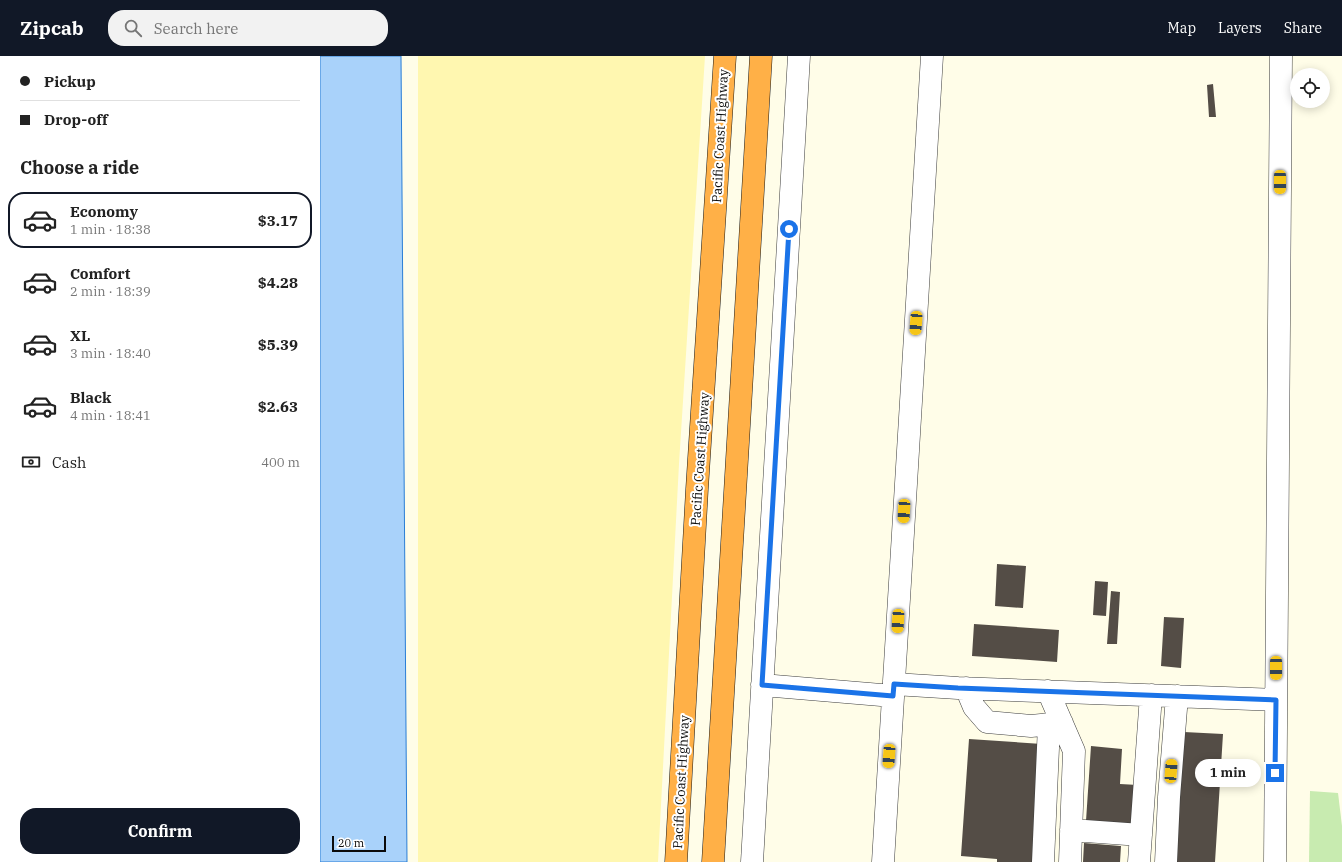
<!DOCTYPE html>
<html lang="en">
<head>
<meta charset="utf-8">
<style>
	body { margin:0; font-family:"IBM Plex Serif",serif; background:#f2f2f2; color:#222; height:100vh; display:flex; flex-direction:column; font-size:15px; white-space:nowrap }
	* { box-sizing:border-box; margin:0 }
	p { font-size:13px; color:#767676 }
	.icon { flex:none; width:22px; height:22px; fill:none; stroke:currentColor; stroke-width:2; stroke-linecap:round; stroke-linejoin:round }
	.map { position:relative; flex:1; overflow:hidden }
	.side { display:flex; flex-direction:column; background:#fff; width:320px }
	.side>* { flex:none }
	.banner { display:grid; align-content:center; height:88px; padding:0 20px; background:#fff }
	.tools { position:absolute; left:970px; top:12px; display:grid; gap:8px }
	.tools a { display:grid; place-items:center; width:40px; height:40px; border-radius:50%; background:#fff; box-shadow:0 2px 10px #0003; font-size:20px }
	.scale { position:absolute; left:12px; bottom:10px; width:54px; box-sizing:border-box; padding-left:4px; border:2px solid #0b0b0b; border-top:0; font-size:11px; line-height:14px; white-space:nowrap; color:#0b0b0b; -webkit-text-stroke:3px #fff; paint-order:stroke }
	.end { position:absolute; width:18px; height:18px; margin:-9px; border:5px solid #1a73e8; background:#fff; box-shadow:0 0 0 2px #fff }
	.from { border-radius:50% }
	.bubble { position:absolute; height:28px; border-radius:14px; background:#fff; box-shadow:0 2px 10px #0003; font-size:13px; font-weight:700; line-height:28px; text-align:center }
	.car { position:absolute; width:12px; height:24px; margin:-12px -6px; border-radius:5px; box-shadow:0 0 3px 1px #0007; background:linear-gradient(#f5c518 24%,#345 0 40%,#f5c518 0 76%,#345 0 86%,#f5c518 0) }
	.banner b { display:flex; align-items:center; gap:14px; height:38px; font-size:15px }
	.banner b+b { border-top:1px solid #e0e0e0 }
	.banner i { width:10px; height:10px; background:#222 }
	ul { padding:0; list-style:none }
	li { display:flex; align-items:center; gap:12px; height:56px; margin:0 8px 6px; padding:0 12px; border:2px solid transparent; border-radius:16px }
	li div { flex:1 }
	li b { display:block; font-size:15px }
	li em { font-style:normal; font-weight:700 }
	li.current { border-color:#111827 }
	li>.icon { width:36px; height:36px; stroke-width:1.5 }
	h2 { padding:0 20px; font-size:18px; line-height:48px }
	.pay { display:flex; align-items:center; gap:10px; height:44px; padding:0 20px; font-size:15px }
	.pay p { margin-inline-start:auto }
	.button { display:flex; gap:8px; margin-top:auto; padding:8px 20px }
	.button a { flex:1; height:46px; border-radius:16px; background:#111827; color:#fff; font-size:16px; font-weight:700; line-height:46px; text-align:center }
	header { display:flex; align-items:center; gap:24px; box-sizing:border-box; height:56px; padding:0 20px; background:#111827; color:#fff }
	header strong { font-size:19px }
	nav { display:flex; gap:22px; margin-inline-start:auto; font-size:14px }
	.search { width:280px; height:36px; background:#f2f2f2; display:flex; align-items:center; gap:10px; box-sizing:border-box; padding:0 14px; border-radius:16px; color:#767676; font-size:15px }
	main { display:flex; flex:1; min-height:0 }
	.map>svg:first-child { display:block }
	.green { fill:#c8ebb0 }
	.sand { fill:#fff7b0 }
	.water { fill:#a9d2fa; stroke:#2b7ed6 }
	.building { fill:#544d46 }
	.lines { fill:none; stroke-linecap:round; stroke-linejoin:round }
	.minor-casing { stroke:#3e3e3e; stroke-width:23 }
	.highway-casing { stroke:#1c1c1c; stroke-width:23 }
	.minor { stroke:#fff; stroke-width:22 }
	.highway { stroke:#ffb047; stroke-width:22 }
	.route { stroke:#1a73e8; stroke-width:5 }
	.labels { text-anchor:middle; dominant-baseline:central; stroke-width:4; stroke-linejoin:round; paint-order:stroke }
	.street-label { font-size:13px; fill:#0b0b0b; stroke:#fff }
</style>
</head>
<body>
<header>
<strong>Zipcab</strong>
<div class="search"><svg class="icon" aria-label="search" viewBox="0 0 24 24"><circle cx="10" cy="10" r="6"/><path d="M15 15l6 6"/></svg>Search here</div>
<nav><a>Map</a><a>Layers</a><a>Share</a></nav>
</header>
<main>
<section class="side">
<div class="banner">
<b><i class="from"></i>Pickup</b>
<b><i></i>Drop-off</b>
</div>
<h2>Choose a ride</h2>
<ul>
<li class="current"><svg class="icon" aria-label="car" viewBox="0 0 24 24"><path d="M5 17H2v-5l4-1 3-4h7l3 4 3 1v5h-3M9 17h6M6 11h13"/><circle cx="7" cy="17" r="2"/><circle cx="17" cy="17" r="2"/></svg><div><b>Economy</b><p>1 min · 18:38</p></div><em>$3.17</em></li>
<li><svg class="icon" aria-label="car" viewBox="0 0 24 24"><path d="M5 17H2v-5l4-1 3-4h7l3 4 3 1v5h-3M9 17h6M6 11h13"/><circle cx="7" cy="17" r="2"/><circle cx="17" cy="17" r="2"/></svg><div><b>Comfort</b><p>2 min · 18:39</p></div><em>$4.28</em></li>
<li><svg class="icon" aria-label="car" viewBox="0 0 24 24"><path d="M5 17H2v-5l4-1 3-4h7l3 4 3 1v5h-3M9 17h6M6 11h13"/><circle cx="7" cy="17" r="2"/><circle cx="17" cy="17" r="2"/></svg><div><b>XL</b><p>3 min · 18:40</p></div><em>$5.39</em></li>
<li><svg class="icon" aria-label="car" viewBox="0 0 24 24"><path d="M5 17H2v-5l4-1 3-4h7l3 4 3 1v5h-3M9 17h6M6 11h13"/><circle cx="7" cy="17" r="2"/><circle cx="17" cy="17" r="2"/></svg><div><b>Black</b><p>4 min · 18:41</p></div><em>$2.63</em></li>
</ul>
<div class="pay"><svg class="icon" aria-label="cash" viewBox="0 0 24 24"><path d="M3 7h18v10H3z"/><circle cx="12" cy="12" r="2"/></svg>Cash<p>400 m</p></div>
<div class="button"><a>Confirm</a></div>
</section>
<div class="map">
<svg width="1022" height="806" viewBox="0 0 1022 806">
	<rect width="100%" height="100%" fill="#fffde8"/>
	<!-- green -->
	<path class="green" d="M990,735L1018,737L1022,770V806H989Z"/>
	<!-- sand -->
	<path class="sand" d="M98,0H385L359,408L338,806H98Z"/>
	<!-- water -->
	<path class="water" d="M0,0H81L87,806H0Z"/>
	<!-- building -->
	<path class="building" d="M893,28L896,61H889L887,29Z
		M677,508L706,510L703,552L675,550Z
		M775,525L788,526L786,560L773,559Z
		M791,535L800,536L797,588H787Z
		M844,561L864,562L861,612L841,610Z
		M654,568L739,574L737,606L652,600Z
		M864,676L903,678L895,806H856Z
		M649,683L722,688L715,806H677V803L641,800Z
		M771,690L802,693L800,728L818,729L816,769L766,765Z
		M764,787L801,790L800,806H763Z"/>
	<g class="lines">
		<!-- minor casing -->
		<g class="minor-casing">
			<path id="minor" d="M574,628L638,632L956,644
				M442,629L573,640
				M646,632L654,651L667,666L711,670L742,667
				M728,635L754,695L750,806
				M751,774L821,779
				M432,806L479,0
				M563,806L612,0
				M723,806L729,669
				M819,806L831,639
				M846,806L849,741L857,640
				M955,806L961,0"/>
		</g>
		<!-- highway casing -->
		<g class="highway-casing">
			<path id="highway" d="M356,806L377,433L405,0
				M393,806L441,0"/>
		</g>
		<!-- minor -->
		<use href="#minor" class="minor"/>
		<!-- highway -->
		<use href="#highway" class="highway"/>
	</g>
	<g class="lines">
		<!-- route -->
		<path class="route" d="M469,173L442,629L573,640L574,628L638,632L956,644L955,717"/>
	</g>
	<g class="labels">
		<!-- street labels -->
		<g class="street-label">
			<text transform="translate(400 80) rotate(-87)">Pacific Coast Highway</text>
			<text transform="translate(380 403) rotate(-86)">Pacific Coast Highway</text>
			<text transform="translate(361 726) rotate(-87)">Pacific Coast Highway</text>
		</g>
	</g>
</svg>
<div class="tools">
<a><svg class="icon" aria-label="locate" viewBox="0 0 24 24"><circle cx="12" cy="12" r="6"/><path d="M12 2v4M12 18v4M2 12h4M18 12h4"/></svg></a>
</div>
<div class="scale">20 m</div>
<i class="end from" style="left:469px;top:173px"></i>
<i class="end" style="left:955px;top:717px"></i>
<div class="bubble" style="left:875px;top:703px;width:66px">1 min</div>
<i class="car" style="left:960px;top:126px;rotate:180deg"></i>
<i class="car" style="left:596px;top:267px;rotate:184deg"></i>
<i class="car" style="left:584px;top:455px;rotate:183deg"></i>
<i class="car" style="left:578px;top:565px;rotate:183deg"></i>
<i class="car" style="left:956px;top:612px;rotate:180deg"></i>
<i class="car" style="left:569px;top:700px;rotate:184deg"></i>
<i class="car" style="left:851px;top:715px;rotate:4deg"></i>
</div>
</main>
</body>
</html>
